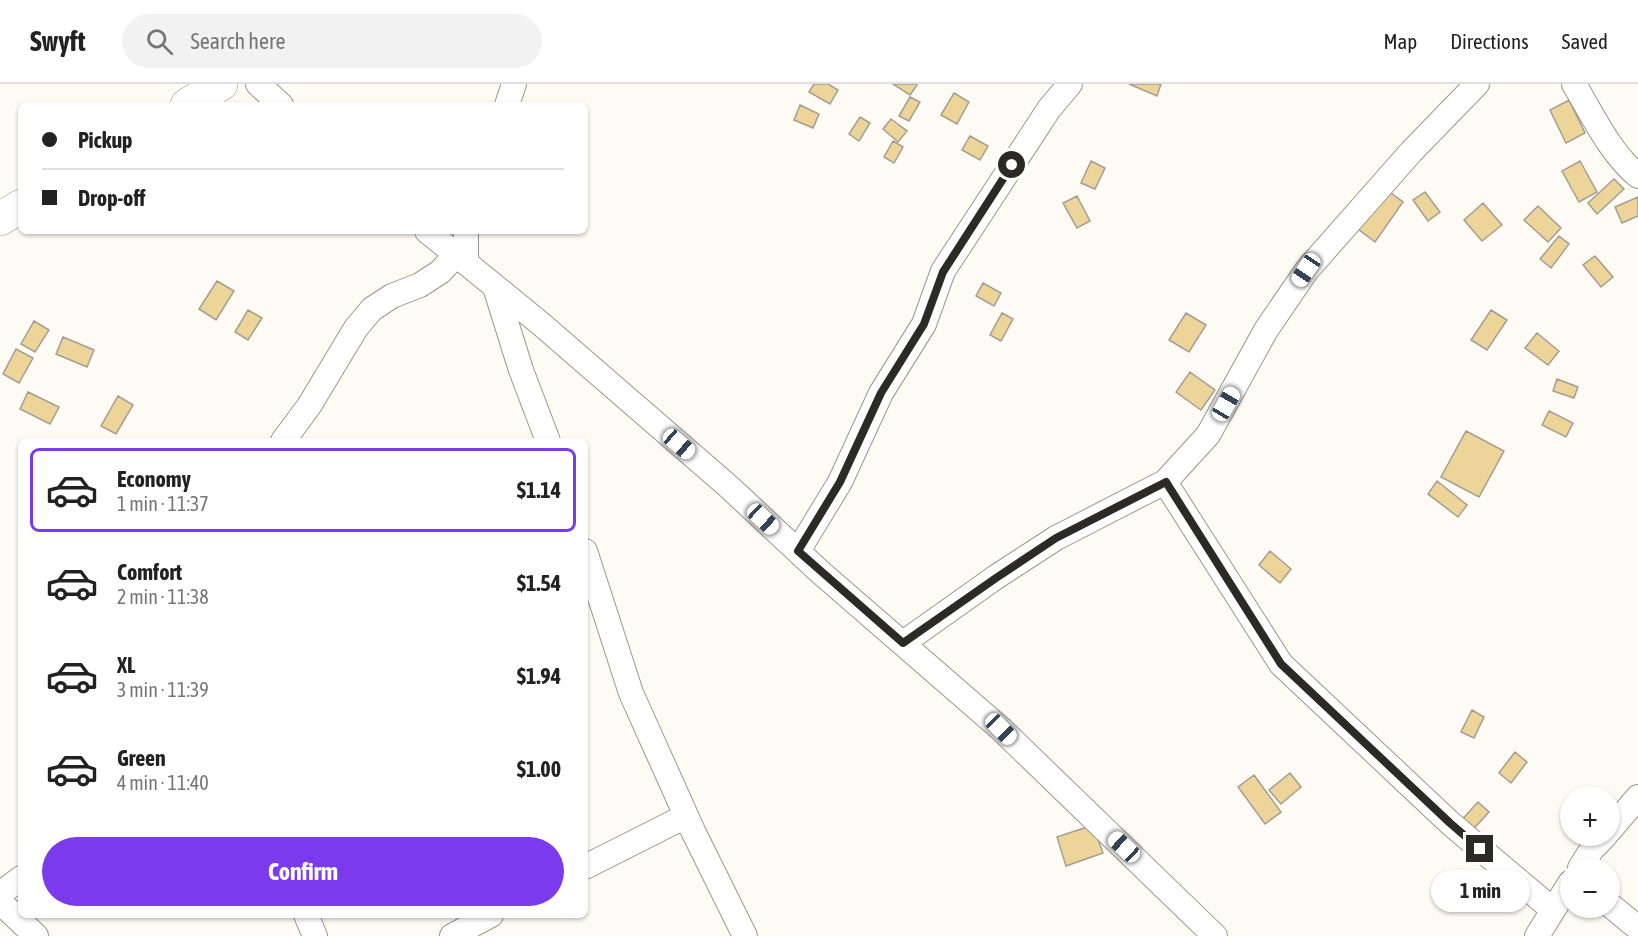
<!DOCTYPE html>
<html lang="en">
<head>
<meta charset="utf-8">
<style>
	body { margin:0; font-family:"Asap Condensed",sans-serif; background:#f2f2f2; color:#222; height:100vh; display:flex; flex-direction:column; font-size:22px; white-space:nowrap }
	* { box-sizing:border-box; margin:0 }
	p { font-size:20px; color:#767676 }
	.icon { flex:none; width:33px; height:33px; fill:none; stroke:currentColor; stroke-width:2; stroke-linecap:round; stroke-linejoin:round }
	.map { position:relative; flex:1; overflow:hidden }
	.details { position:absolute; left:18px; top:354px; width:570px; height:480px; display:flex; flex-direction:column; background:#fff; border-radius:9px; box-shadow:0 2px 4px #0004 }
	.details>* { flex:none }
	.guide { position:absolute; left:18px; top:18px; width:570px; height:132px; border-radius:9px; box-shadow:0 2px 4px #0004; display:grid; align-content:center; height:132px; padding:0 24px; background:#fff }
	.controls { position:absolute; left:1560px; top:702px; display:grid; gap:12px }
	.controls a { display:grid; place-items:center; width:60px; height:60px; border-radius:50%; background:#fff; box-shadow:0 2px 4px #0004; font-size:30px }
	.end { position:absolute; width:27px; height:27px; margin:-14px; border:8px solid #2b2a25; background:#fff; box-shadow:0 0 0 3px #fff }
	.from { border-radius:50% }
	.bubble { position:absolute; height:42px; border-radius:21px; background:#fff; box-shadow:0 2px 4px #0004; font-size:20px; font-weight:700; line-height:42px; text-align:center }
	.car { position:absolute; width:18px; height:36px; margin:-18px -9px; border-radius:8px; box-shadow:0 0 4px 2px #0007; background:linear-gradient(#fff 24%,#345 0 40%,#fff 0 76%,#345 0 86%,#fff 0) }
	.guide b { display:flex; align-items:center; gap:21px; height:57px; font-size:22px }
	.guide b+b { border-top:2px solid #e0e0e0 }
	.guide i { width:15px; height:15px; background:#222 }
	ul { padding:10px 0 0; list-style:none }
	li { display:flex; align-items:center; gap:18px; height:84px; margin:0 12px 9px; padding:0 12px; border:3px solid transparent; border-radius:9px }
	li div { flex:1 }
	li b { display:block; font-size:22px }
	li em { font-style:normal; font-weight:700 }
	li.selected { border-color:#7c3aed }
	li>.icon { width:54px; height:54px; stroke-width:1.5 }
	.primary-button { display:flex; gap:12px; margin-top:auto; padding:12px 24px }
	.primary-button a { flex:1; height:69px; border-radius:36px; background:#7c3aed; color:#fff; font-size:24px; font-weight:700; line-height:69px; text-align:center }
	header { display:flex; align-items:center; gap:36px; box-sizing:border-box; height:84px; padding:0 30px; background:#fff; border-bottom:2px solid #e0e0e0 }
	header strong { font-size:28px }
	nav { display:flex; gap:33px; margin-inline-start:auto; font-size:21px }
	.search { width:420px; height:54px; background:#f2f2f2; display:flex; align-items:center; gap:15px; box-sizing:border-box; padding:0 21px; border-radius:33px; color:#767676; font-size:22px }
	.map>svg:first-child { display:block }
	.building { fill:#edd499; stroke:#a39e94; stroke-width:1.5 }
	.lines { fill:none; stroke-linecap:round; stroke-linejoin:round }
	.street-casing { stroke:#9b978c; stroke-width:26 }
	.secondary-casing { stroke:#9b978c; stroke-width:34 }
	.street { stroke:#fff; stroke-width:24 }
	.secondary { stroke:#fff; stroke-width:33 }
	.route { stroke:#2b2a25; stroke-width:8 }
</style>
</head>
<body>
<header>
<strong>Swyft</strong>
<div class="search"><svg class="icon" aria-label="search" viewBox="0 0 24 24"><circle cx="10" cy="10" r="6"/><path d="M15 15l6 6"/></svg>Search here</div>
<nav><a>Map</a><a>Directions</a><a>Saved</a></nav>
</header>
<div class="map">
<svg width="1638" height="852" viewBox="0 0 1638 852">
	<rect width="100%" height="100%" fill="#fefbf4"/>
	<!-- building -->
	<path class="building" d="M814,0H828L838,6L830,20L809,8Z
		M893,0H916L917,1L910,11Z
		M1129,0H1161L1157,12Z
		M954,9L969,18L957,40L941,31Z
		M910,13L920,18L909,37L899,32Z
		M1569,16L1585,49L1566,59L1550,26Z
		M800,21L819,30L813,44L794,36Z
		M860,33L870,39L859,57L849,50Z
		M891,35L907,47L898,58L883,45Z
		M970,52L988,62L980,76L962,66Z
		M893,57L903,63L894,79L884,73Z
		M1091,77L1105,84L1095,105L1081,99Z
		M1580,77L1597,108L1579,118L1562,87Z
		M1614,95L1624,105L1597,130L1588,119Z
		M1387,106L1403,118L1375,158L1358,145Z
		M1425,108L1440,128L1428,137L1413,116Z
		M1077,112L1090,137L1077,144L1063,119Z
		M1638,113V132L1622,139L1615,123Z
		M1483,119L1502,141L1482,157L1464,136Z
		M1538,122L1561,144L1548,158L1524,136Z
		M1559,152L1569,160L1551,184L1540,175Z
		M1595,172L1613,193L1601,203L1583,181Z
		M217,197L234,207L216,236L199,225Z
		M983,199L1001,209L994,222L976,212Z
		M248,226L262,234L248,256L235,248Z
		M1491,226L1507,236L1487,266L1471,256Z
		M1002,229L1013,235L1001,257L990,251Z
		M1186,229L1206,241L1189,268L1169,256Z
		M34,237L49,246L35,268L21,260Z
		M1537,249L1559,267L1548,281L1525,264Z
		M63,253L94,266L87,283L56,270Z
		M16,265L33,274L19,299L3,290Z
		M1190,288L1215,306L1201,326L1176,308Z
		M1557,295L1578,303L1574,314L1553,307Z
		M28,308L59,323L50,340L20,325Z
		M118,312L133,321L116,350L101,342Z
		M1549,327L1573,339L1566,353L1542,341Z
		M1466,347L1504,367L1479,413L1441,393Z
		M1437,397L1467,421L1458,433L1428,410Z
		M1270,467L1291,485L1280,499L1259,481Z
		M1472,626L1484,633L1474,654L1461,648Z
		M1515,668L1527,678L1511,699L1499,689Z
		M1290,689L1301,703L1281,720L1269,706Z
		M1254,691L1281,728L1265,740L1238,703Z
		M1478,718L1489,728L1468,751L1457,741Z
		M1093,741L1103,769L1066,782L1057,753Z"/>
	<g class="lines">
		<!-- street casing -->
		<g class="street-casing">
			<path id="street" d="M258,0L281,21
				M1574,0C1592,30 1610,69 1638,92
				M507,21L514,0
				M427,147L541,240L728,402L819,487L1001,645L1215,852
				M466,179V147
				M495,203L521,286L548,357
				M283,357L309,322L356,244L372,225L392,212L420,201L440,188L456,171
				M1165,398L1281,580L1450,739L1553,826
				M585,467L631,609L693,747L745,852
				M798,467L840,398L881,309L924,240L943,187L1049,25L1070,0
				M903,559L996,493L1056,454L1165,398L1208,351L1266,246L1307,186L1411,68L1477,0
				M1610,746L1638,713
				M585,783L686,732
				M1580,784L1592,765L1605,752
				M0,810L21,794
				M0,818L36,852
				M1610,821L1638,844
				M306,831L315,852
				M452,852L491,831
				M1537,852L1570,799"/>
		</g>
		<!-- secondary casing -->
		<g class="secondary-casing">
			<path id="secondary" d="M187,21L221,0
				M0,135L21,122"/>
		</g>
		<!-- street -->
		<use href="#street" class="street"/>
		<!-- secondary -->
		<use href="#secondary" class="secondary"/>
	</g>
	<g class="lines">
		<!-- route -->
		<path class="route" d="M1012,81L943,188L924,240L881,309L840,398L798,467L903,559L996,494L1056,454L1166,398L1281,580L1450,739L1480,765"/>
	</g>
</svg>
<div class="controls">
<a>+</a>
<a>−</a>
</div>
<i class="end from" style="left:1012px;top:81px"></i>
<i class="end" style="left:1480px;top:765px"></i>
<div class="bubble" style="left:1431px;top:786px;width:99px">1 min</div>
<i class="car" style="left:1306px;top:186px;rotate:214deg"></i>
<i class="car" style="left:1226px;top:320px;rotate:30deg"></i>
<i class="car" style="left:679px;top:360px;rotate:131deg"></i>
<i class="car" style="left:763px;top:435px;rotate:133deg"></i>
<i class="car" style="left:1001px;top:645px;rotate:135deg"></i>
<i class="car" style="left:1124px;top:763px;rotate:313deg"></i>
<div class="guide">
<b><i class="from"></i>Pickup</b>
<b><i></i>Drop-off</b>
</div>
<section class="details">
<ul>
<li class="selected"><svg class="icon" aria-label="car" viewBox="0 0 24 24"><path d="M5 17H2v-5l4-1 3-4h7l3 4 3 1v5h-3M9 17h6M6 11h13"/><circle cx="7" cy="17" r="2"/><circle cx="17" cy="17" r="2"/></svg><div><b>Economy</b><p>1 min · 11:37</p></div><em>$1.14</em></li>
<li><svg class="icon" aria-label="car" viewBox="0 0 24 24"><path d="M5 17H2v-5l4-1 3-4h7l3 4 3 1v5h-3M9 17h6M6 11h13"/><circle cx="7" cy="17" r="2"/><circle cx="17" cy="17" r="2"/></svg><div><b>Comfort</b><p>2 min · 11:38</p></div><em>$1.54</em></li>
<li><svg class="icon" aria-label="car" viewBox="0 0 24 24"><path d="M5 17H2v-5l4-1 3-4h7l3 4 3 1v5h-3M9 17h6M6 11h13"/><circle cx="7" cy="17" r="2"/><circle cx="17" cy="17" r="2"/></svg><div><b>XL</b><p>3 min · 11:39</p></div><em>$1.94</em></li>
<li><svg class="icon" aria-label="car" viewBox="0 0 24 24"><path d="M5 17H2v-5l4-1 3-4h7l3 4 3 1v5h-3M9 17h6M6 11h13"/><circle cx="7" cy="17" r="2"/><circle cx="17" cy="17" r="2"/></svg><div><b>Green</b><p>4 min · 11:40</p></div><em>$1.00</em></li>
</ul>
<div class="primary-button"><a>Confirm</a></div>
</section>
</div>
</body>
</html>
